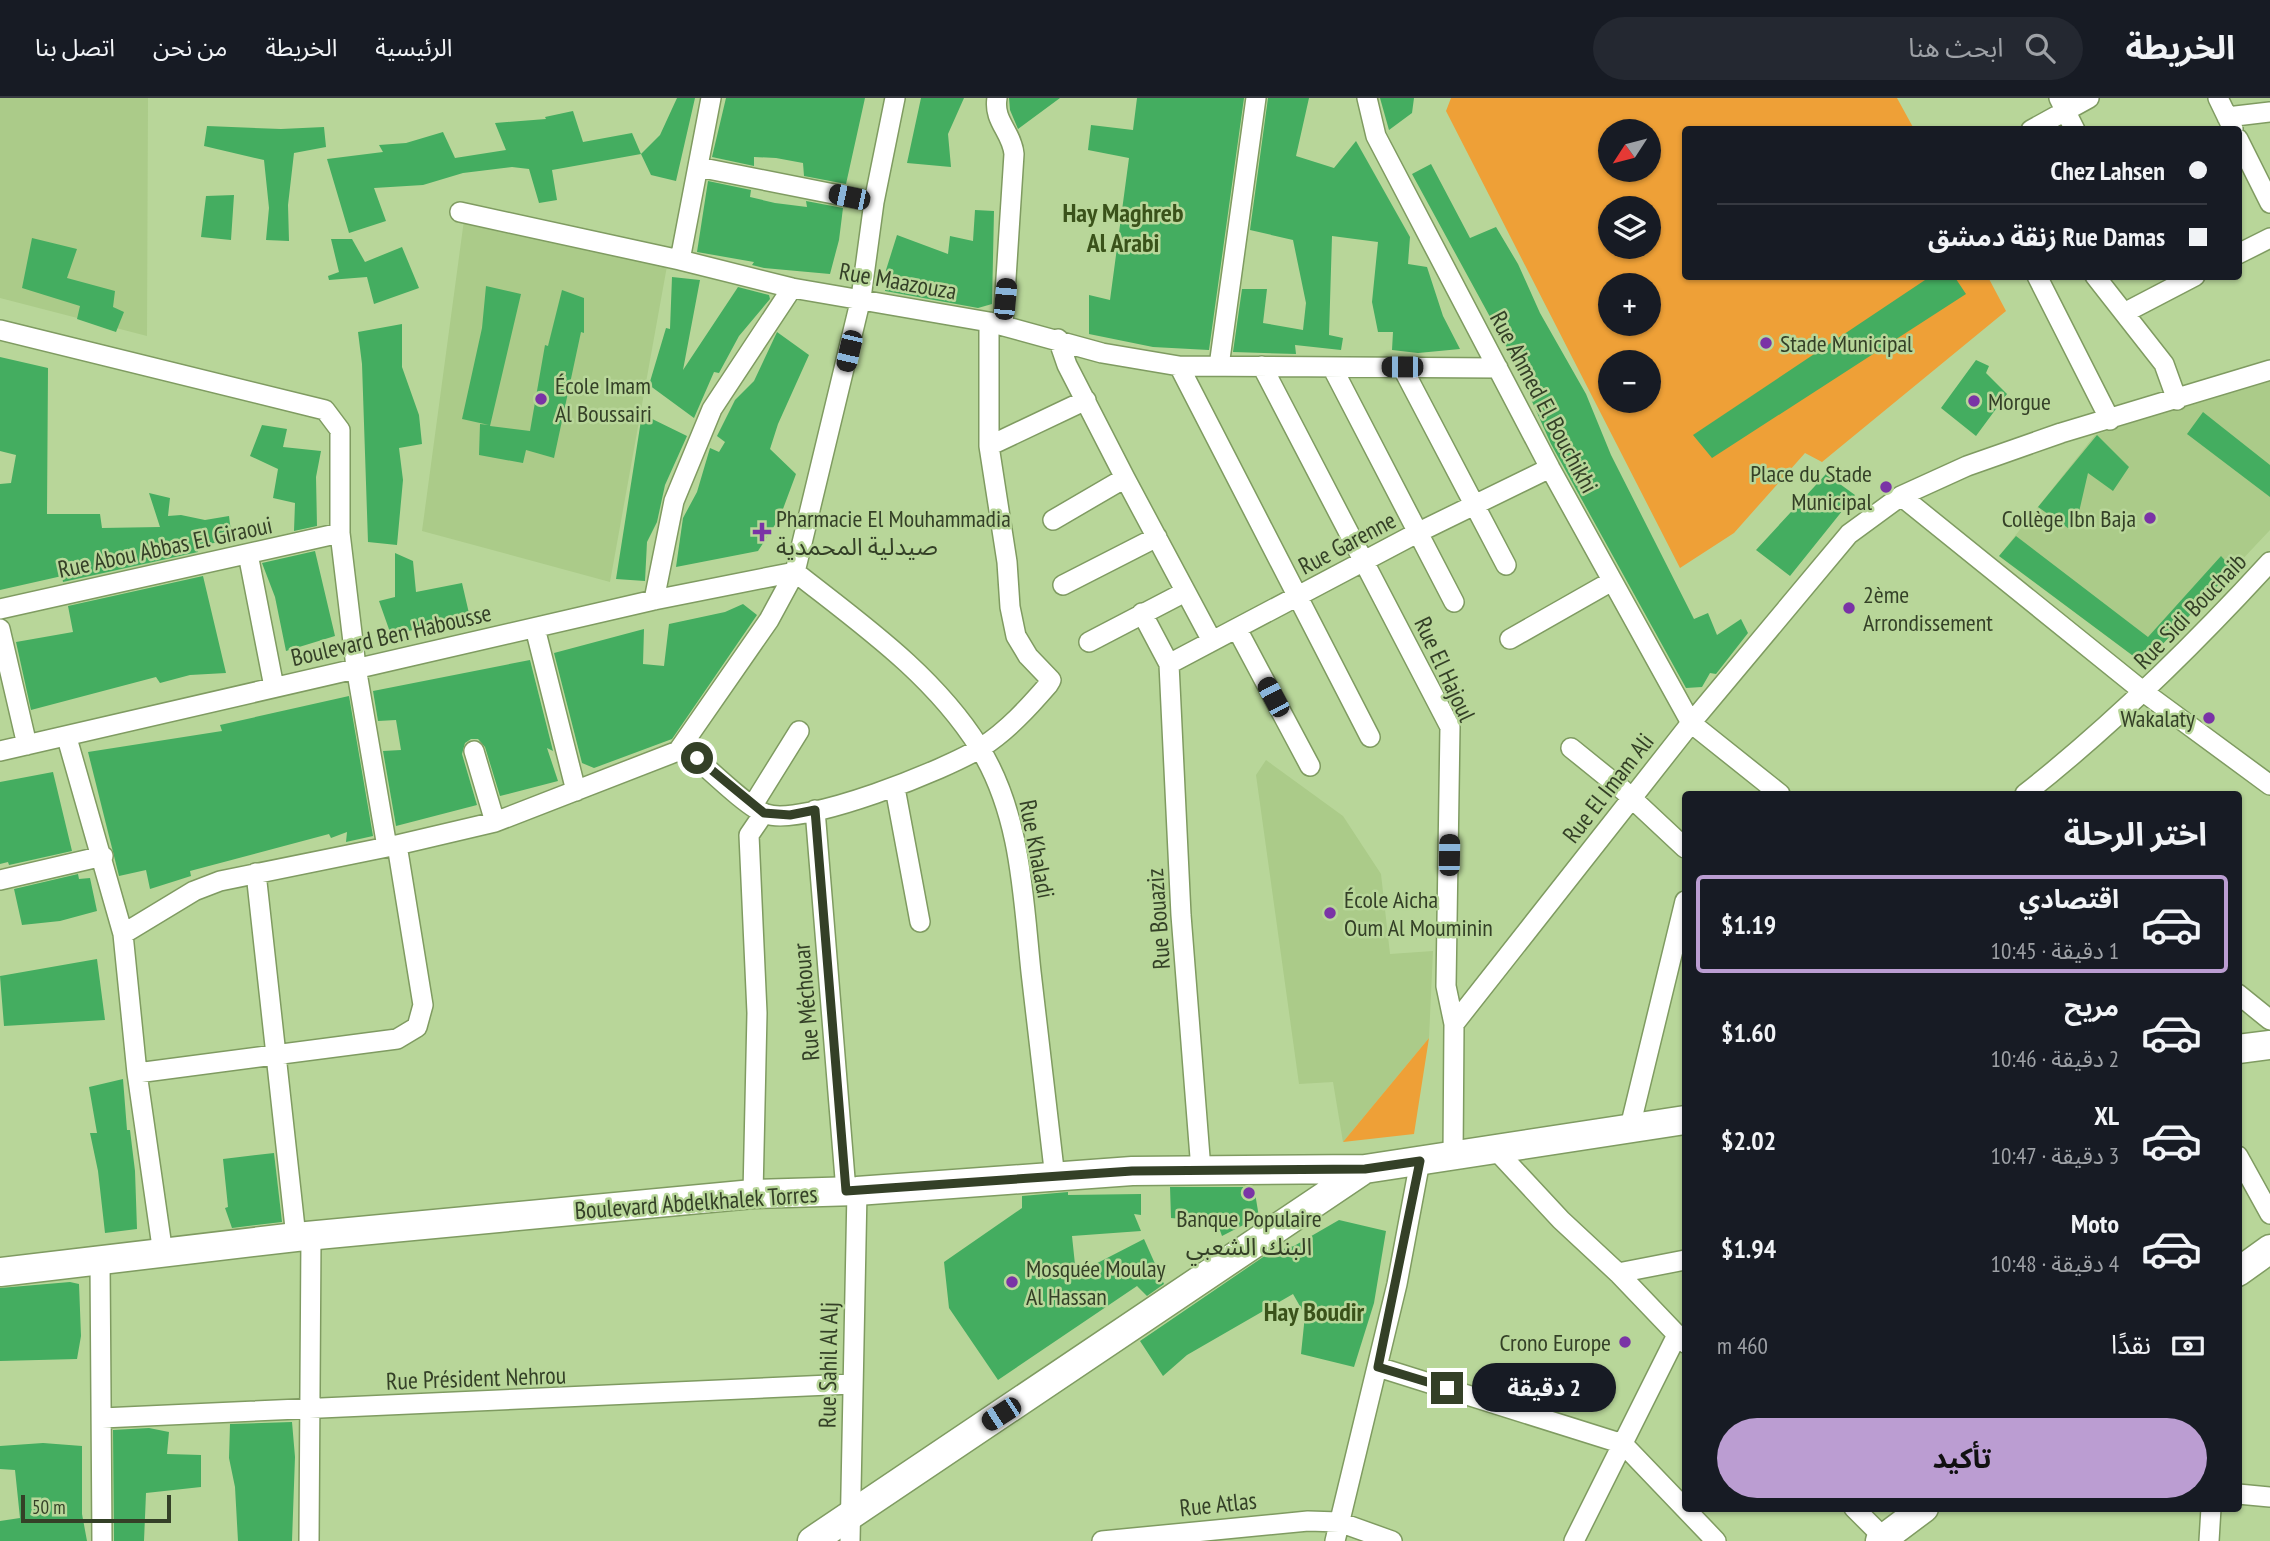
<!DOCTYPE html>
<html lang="ar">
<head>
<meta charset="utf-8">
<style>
	body { margin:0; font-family:"PT Sans Narrow","Noto Sans Arabic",sans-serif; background:#242831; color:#f1f3f6; direction:rtl; height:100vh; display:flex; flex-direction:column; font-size:26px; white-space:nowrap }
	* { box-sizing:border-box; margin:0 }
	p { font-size:23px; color:#9ea1a6 }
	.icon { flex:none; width:38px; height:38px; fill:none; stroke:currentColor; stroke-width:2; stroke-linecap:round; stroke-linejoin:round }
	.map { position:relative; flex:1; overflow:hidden; direction:ltr }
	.panel { position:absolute; left:1682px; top:693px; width:560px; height:721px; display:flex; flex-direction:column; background:#171b24; border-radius:7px; box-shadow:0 2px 5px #0004; direction:rtl }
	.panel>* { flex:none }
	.guide { position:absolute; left:1682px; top:28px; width:560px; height:154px; border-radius:7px; box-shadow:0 2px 5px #0004; direction:rtl; display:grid; align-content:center; height:154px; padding:0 35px; background:#171b24 }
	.needle { width:46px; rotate:234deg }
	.buttons { position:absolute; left:1598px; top:21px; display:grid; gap:14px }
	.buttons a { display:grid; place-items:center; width:63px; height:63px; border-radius:50%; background:#171b24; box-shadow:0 2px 5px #0004; font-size:35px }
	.scale { position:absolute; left:21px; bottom:18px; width:150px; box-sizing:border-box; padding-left:7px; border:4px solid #344027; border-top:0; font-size:19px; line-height:24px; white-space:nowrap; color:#344027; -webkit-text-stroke:5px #b8d699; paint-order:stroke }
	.end { position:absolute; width:32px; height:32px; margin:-16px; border:9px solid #344027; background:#fff; box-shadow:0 0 0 4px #fff }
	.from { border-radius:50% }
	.bubble { position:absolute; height:49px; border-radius:24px; background:#171b24; box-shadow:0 2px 5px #0004; font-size:23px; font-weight:700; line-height:49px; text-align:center; direction:rtl }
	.car { position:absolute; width:21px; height:42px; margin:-21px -10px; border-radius:9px; box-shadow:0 0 5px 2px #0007; background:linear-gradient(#222 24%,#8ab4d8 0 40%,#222 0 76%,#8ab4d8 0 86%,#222 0) }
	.guide b { display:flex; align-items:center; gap:24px; height:66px; font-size:26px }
	.guide b+b { border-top:2px solid #363941 }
	.guide i { width:18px; height:18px; background:#f1f3f6 }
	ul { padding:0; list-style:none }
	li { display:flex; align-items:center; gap:21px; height:98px; margin:0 14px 10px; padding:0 21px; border:4px solid transparent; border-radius:7px }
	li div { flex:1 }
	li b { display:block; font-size:26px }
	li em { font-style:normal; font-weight:700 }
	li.current { border-color:#bb9dd2 }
	li>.icon { width:63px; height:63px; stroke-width:1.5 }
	h2 { padding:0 35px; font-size:32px; line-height:84px }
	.pay { display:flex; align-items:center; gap:18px; height:77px; padding:0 35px; font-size:26px }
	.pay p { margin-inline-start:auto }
	.cta { display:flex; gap:14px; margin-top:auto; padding:14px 35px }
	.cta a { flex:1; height:80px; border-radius:42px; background:#bb9dd2; color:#111; font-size:28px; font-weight:700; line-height:80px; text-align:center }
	header { display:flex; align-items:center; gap:42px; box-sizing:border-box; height:98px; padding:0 35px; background:#171b24; border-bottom:2px solid #363941 }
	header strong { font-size:33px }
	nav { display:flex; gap:38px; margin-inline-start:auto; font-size:24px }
	.search { width:490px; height:63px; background:#242831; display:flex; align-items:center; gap:18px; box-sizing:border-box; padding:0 24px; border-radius:38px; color:#9ea1a6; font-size:26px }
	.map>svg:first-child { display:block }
	.built { fill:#abcb89 }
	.green { fill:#eea037; fill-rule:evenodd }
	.building { fill:#44ad60 }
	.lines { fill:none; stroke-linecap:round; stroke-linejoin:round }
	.street-casing { stroke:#7f9b61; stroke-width:22 }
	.secondary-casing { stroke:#7f9b61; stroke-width:31 }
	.street { stroke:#fff; stroke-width:19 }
	.secondary { stroke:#fff; stroke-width:28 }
	.route { stroke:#344027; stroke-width:9 }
	.poi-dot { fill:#7a33a6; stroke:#b8d699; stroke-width:2.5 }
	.labels { text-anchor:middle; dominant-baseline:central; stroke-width:5; stroke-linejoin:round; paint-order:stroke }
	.street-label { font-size:24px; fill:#344027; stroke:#b8d699 }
	.poi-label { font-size:24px; fill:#344027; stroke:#b8d699; text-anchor:start }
	.neighbourhood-label { font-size:26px; font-weight:bold; fill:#3a521a; stroke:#b8d699 }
</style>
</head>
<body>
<header>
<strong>الخريطة</strong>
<div class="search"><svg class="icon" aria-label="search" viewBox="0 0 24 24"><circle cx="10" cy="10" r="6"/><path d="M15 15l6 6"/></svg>ابحث هنا</div>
<nav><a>الرئيسية</a><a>الخريطة</a><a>من نحن</a><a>اتصل بنا</a></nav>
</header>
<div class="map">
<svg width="2270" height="1443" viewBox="0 0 2270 1443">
	<rect width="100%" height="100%" fill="#b8d699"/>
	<!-- built -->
	<path class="built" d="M0,0H148L147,238L0,200Z
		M464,122L667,168L610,484L422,433Z
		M2270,279V432L2144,566L1999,458L2095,337Z
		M1266,662L1343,718L1381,776L1390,856L1433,853L1429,940L1343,1044L1333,984L1299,986L1256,677Z"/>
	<!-- green -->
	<path class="green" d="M1451,0H1897L1914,31L1685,32V178L1988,179L2006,213L1822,364L1805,355L1734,435L1680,470L1446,13ZM1610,33H1648V72H1610ZM1610,110H1648V149H1610ZM1610,187H1648V226H1610ZM1610,264H1648V303H1610Z
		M1429,940L1414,1036L1343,1044Z"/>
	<!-- building -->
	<path class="building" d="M677,0H695L676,83L651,77L641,56L660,37Z
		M726,0H865L846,86L804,78L803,65L776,60L754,59V68L712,59Z
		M921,0H964L948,36L951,69L907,65Z
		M1009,0H1060L1018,31L1010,12Z
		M1137,0H1244L1209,252L1153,249L1089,236V197L1110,202L1129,60L1088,52L1091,27L1133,32Z
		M1268,0H1309L1296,58L1334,70L1356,43L1410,139L1408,166L1427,169L1443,218L1460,251L1418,255L1392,252L1393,234H1378L1372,204L1378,144L1332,138L1329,237L1343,240L1341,252L1295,247L1296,256L1233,254L1242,191H1267L1263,225L1303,232L1306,205L1293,142L1250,132Z
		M1380,0H1414L1412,15L1389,32Z
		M573,13L583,44L632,35L641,56L552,72L557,102L539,105L529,71L512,69L463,75L423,87L374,90L386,123L349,135L327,61L383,54L379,47L406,45L443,34L455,60L506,52L495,25L546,21L545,19Z
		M207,28L281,31L324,29L326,49L294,55L288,107L289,143L266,142L269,110L264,62L204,48Z
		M1431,66L1470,140L1496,129L1518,166L1540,215L1586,296L1611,357L1694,521L1708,515L1717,537L1741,521L1748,535L1716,576L1710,575L1702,589L1686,590L1551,346L1513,261L1412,76Z
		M708,83L751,92L750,99L775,105L807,109L806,103L843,110L839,142L830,176L764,170L752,167L754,164L697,154Z
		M234,97L231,142L201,139L206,98Z
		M975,112L994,113L992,206L978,210L885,193L886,172L897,137L948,156L950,138L973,143Z
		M32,140L77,151L67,180L115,193L113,209L124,214L116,234L77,221L80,208L22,190Z
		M331,141H352L365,164L402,149L419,190L374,206L367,179L329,182L328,178L339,174Z
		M1931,178H1954L1966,196L1712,360L1693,337Z
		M672,179L700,182L683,272L738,189L769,197L770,201L739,238L719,275L714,274L694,320L649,287L666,230L670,231Z
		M486,188L521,196L490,328L530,333L545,247L548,248L562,192L584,200V235L581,234L554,360L526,352L523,365L479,357L480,326L489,327L462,321L482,230Z
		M402,226V269L419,317L422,346L399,350L403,382L397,447L368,444L362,266L358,234Z
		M777,234L809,257L778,326L770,351L796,376L780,419L758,453L676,469L683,420L697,394L710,350L719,354L725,344L717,338L735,302L754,283Z
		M0,259L48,270L47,416H100L102,430L160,429L149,395L170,400L168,418L181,417L205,422L229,418L232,442L196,448L198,454L63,484L62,478L0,492V386L11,385L16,357L0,353Z
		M1976,262L1989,268L1986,275L2007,296L1976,338L1941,310Z
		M2203,314L2270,367V399L2187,336Z
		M642,316L687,338L665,387L657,424L647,444L645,483L616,481Z
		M262,327L287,331L283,349L321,353L316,379L317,428L294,433L295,405L273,400L278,371L250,358Z
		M2097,337L2129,369L2113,393L2088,375L2079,414L2085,422L2068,430L2038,409Z
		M1826,376L1855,397L1790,478L1756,452Z
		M2016,438L2148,539L2221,458L2233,471L2144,566L1999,458Z
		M315,453L335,538L286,553L275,499L262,465Z
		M395,455L413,463L416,494L462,485L471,524L441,530L440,526L391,537L379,503L395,499Z
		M203,478L226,575L190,577L160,585L156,579L31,612L16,544L73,534L68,508Z
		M743,506L757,517L672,641L594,670L582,665L554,555L644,531L643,566L664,568L669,526L725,514Z
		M530,562L553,653L547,650L558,683L500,698L485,649L478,641H471L465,645L462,656L477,707L396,728L383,653L401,652L396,622L378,623L373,593Z
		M349,598L373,738L346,744L347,734L331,740L329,736L190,773L191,778L150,791L146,772L119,778L88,654L222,633L220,627Z
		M53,674L72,753L9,767L8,764L0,766V684Z
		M78,776L79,781L90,780L97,813L60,823L22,827L14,791Z
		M97,861L105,922L4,928L0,878Z
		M123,981L127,1032H130L135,1073L137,1131L105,1135L98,1073L90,1035H97L89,989Z
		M274,1055L282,1124L232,1130L225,1110L228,1109L223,1061Z
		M1170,1089H1254L1259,1119L1222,1138L1217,1124L1171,1120Z
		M1068,1094V1097L1141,1096V1117L1134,1116L1141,1133L1072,1138L1076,1176L1144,1141L1164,1186L1147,1198L1137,1188L998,1282L949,1210L944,1164L1022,1110V1098Z
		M1339,1122L1386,1133L1374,1205L1354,1269L1301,1256L1305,1217L1293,1196L1187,1257L1163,1278L1140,1243L1269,1155L1294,1148Z
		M70,1184L79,1186L81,1238L77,1261L0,1263V1190Z
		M292,1324L295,1359L292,1443H238L235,1389L229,1360L230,1326Z
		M149,1330L169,1334L167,1356L201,1357V1389L146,1395L144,1443H114L113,1332Z
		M43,1345L82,1348V1416L87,1443H0V1423L20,1420L15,1372L0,1371V1348Z"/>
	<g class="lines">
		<!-- street casing -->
		<g class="street-casing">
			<path id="street" d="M997,0C993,23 1012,34 1014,56L1003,227
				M1367,0L1376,38L1550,370L1691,625L1780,696
				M2059,0L2075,32
				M2218,0L2233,31
				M2227,19L2270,14
				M2031,32L2089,0
				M2238,41L2270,105
				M698,69L874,104
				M460,114L680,162L792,190L989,224L1102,255L1179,268L1498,270
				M2238,156L2270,140
				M680,162L711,0
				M2037,178L2110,322
				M2095,178L2164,266L2177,302
				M2124,215L2195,178
				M0,232L325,312L340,332V435L356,569L387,749
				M1058,241L1067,267L1125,380L1212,543
				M1179,268L1370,639
				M1219,268L1256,0
				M1262,268L1450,629L1446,888L1454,926L1453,1058
				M1332,269L1454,504
				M1402,269L1506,467
				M989,348L1086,302
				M1901,398L2145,595L2270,687
				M1053,422L1125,380
				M248,456L274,589
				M795,474C861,526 933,576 979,649C1021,716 1023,798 1031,874C1039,943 1047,1011 1055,1080
				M1063,487L1157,439
				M654,502L674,403L712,311L792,190
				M0,511L340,435
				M1142,515L1169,566L1181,817L1201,1072
				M535,530L576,693
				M0,531L27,647
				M1237,531L1310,668
				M1510,541L1612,483
				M1089,544L1185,494
				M1169,566L1417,435L1550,370
				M67,640L123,836L137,975L163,1156
				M683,649C703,665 746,709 766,716C803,729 948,671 982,649C1008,632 1028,610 1048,587L1051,582L1028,558L1016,538L1010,509L1007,464L989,348V224
				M1571,650L1623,692L1685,750
				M0,653L654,502L795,474
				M474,653L495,724
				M895,690L920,824
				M2025,696C2114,626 2193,548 2270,464
				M753,707L799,633
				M815,712L846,1093
				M256,775L296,1139
				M0,782L103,758
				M123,836L194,793L220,783L397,747L495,724L678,653L769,522L795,474L861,200L874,104L895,0
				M2238,896L2270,922
				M1454,926L1691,625L1849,436L1901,398L1967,368L2061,335L2270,272
				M137,975L397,941L417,929L423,907L397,747
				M1630,1029L1685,803
				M1495,1051L1561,1122L1618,1175L1685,1245
				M2238,1058L2270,1116
				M753,1096L757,915L749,737L764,715
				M100,1163L102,1443
				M1618,1175L1685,1162
				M1378,1269L1623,1346L1716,1443
				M102,1320L852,1286
				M2238,1396L2270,1399
				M1854,1410L1887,1443
				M309,1443L311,1138
				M850,1443L857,1093
				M1102,1443L1308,1423L1339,1424L1392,1443
				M1335,1443L1397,1186L1420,1063
				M1574,1443L1677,1237
				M2209,1443L2211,1410"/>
		</g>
		<!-- secondary casing -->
		<g class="secondary-casing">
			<path id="secondary" d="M2238,951L2270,947
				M0,1174L296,1139L753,1096L857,1093L1132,1073L1365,1071L1685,1022
				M2238,1174L2270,1151
				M812,1443L1365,1071
				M1880,1443L1924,1410"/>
		</g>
		<!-- street -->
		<use href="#street" class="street"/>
		<!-- secondary -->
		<use href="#secondary" class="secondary"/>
	</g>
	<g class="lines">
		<!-- route -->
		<path class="route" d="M697,660L764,715L790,717L815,712L846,1093L1132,1073L1365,1071L1420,1063L1378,1269L1447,1290"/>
	</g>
	<!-- markers -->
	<g class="poi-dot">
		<circle cx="1766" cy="245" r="7"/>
		<circle cx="541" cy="301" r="7"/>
		<circle cx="1974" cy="303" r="7"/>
		<circle cx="1886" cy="389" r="7"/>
		<circle cx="2150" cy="420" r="7"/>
		<path d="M758.5 423.5h7v7h7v7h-7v7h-7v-7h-7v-7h7z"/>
		<circle cx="1849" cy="510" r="7"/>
		<circle cx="2209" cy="620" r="7"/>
		<circle cx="1330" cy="815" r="7"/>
		<circle cx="1249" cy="1095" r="7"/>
		<circle cx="1012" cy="1184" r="7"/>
		<circle cx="1625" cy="1244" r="7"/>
	</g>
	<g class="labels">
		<!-- street labels -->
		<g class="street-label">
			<text transform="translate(898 183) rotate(10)">Rue Maazouza</text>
			<text transform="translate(1544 304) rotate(62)">Rue Ahmed El Bouchikhi</text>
			<text transform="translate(1347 445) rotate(-28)">Rue Garenne</text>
			<text transform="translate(165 449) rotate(-12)">Rue Abou Abbas El Giraoui</text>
			<text transform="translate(2190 513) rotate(-46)">Rue Sidi Bouchaib</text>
			<text transform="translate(391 537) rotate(-13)">Boulevard Ben Habousse</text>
			<text transform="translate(1445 571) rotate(65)">Rue El Hajoul</text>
			<text transform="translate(1608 690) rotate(-52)">Rue El Imam Ali</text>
			<text transform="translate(1037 751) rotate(79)">Rue Khaladi</text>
			<text transform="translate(1158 821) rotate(-94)">Rue Bouaziz</text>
			<text transform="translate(806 904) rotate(-95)">Rue Méchouar</text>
			<text transform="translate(696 1104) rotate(-4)">Boulevard Abdelkhalek Torres</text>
			<text transform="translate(828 1267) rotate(-89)">Rue Sahil Al Alj</text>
			<text transform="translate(476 1280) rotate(-2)">Rue Président Nehrou</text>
			<text transform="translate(1218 1406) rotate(-6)">Rue Atlas</text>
		</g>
		<!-- poi labels -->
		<g class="poi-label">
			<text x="1780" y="245">Stade Municipal</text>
			<text x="555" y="287">École Imam<tspan x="555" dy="28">Al Boussairi</tspan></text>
			<text x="1988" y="303">Morgue</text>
			<text x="1872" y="375" text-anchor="end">Place du Stade<tspan x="1872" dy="28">Municipal</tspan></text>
			<text x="776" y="420">Pharmacie El Mouhammadia<tspan x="776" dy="28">صيدلية المحمدية</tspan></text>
			<text x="2136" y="420" text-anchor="end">Collège Ibn Baja</text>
			<text x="1863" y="496">2ème<tspan x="1863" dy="28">Arrondissement</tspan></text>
			<text x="2195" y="620" text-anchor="end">Wakalaty</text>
			<text x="1344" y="801">École Aicha<tspan x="1344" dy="28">Oum Al Mouminin</tspan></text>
			<text x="1249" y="1120" text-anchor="middle">Banque Populaire<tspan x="1249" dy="28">البنك الشعبي</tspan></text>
			<text x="1026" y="1170">Mosquée Moulay<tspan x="1026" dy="28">Al Hassan</tspan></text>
			<text x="1611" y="1244" text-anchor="end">Crono Europe</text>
		</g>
		<!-- neighbourhood labels -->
		<g class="neighbourhood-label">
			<text x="1123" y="114">Hay Maghreb<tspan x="1123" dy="30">Al Arabi</tspan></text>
			<text x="1314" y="1213">Hay Boudir</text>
		</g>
	</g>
</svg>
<div class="buttons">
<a><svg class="needle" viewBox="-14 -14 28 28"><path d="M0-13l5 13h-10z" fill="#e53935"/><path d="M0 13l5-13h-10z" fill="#9ea1a6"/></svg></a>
<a><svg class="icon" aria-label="layers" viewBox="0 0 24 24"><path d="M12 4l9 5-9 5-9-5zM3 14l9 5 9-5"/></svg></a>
<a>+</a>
<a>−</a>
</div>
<div class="scale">50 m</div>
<i class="end from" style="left:697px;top:660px"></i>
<i class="end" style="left:1447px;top:1290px"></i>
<div class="bubble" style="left:1472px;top:1265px;width:144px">2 دقيقة</div>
<i class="car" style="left:849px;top:99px;rotate:282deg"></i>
<i class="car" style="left:1005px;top:201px;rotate:5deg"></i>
<i class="car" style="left:849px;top:253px;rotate:193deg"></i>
<i class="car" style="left:1402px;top:269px;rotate:270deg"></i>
<i class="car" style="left:1273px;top:599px;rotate:332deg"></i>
<i class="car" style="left:1449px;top:757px;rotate:1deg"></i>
<i class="car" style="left:1001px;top:1316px;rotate:237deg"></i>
<div class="guide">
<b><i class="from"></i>Chez Lahsen</b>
<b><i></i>Rue Damas زنقة دمشق</b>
</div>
<section class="panel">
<h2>اختر الرحلة</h2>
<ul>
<li class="current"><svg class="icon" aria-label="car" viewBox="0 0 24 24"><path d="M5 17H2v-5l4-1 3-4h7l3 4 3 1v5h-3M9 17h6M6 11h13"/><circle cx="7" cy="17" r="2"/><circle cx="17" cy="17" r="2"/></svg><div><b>اقتصادي</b><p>1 دقيقة · 10:45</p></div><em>$1.19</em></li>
<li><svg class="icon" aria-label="car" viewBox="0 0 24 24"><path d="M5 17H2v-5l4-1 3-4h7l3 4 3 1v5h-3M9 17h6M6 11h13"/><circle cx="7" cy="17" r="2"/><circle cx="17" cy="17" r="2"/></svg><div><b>مريح</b><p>2 دقيقة · 10:46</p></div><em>$1.60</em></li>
<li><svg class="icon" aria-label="car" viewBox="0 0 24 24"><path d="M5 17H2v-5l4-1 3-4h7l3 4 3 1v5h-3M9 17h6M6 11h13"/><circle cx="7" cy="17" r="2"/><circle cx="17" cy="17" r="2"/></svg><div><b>XL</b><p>3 دقيقة · 10:47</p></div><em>$2.02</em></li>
<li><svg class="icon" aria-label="car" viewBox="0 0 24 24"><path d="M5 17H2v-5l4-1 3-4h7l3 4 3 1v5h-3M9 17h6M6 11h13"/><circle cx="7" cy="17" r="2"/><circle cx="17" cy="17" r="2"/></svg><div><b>Moto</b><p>4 دقيقة · 10:48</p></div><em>$1.94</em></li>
</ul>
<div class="pay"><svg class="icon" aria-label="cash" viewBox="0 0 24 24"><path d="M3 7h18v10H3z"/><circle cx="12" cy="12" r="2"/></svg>نقدًا<p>460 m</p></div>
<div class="cta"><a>تأكيد</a></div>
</section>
</div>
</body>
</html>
